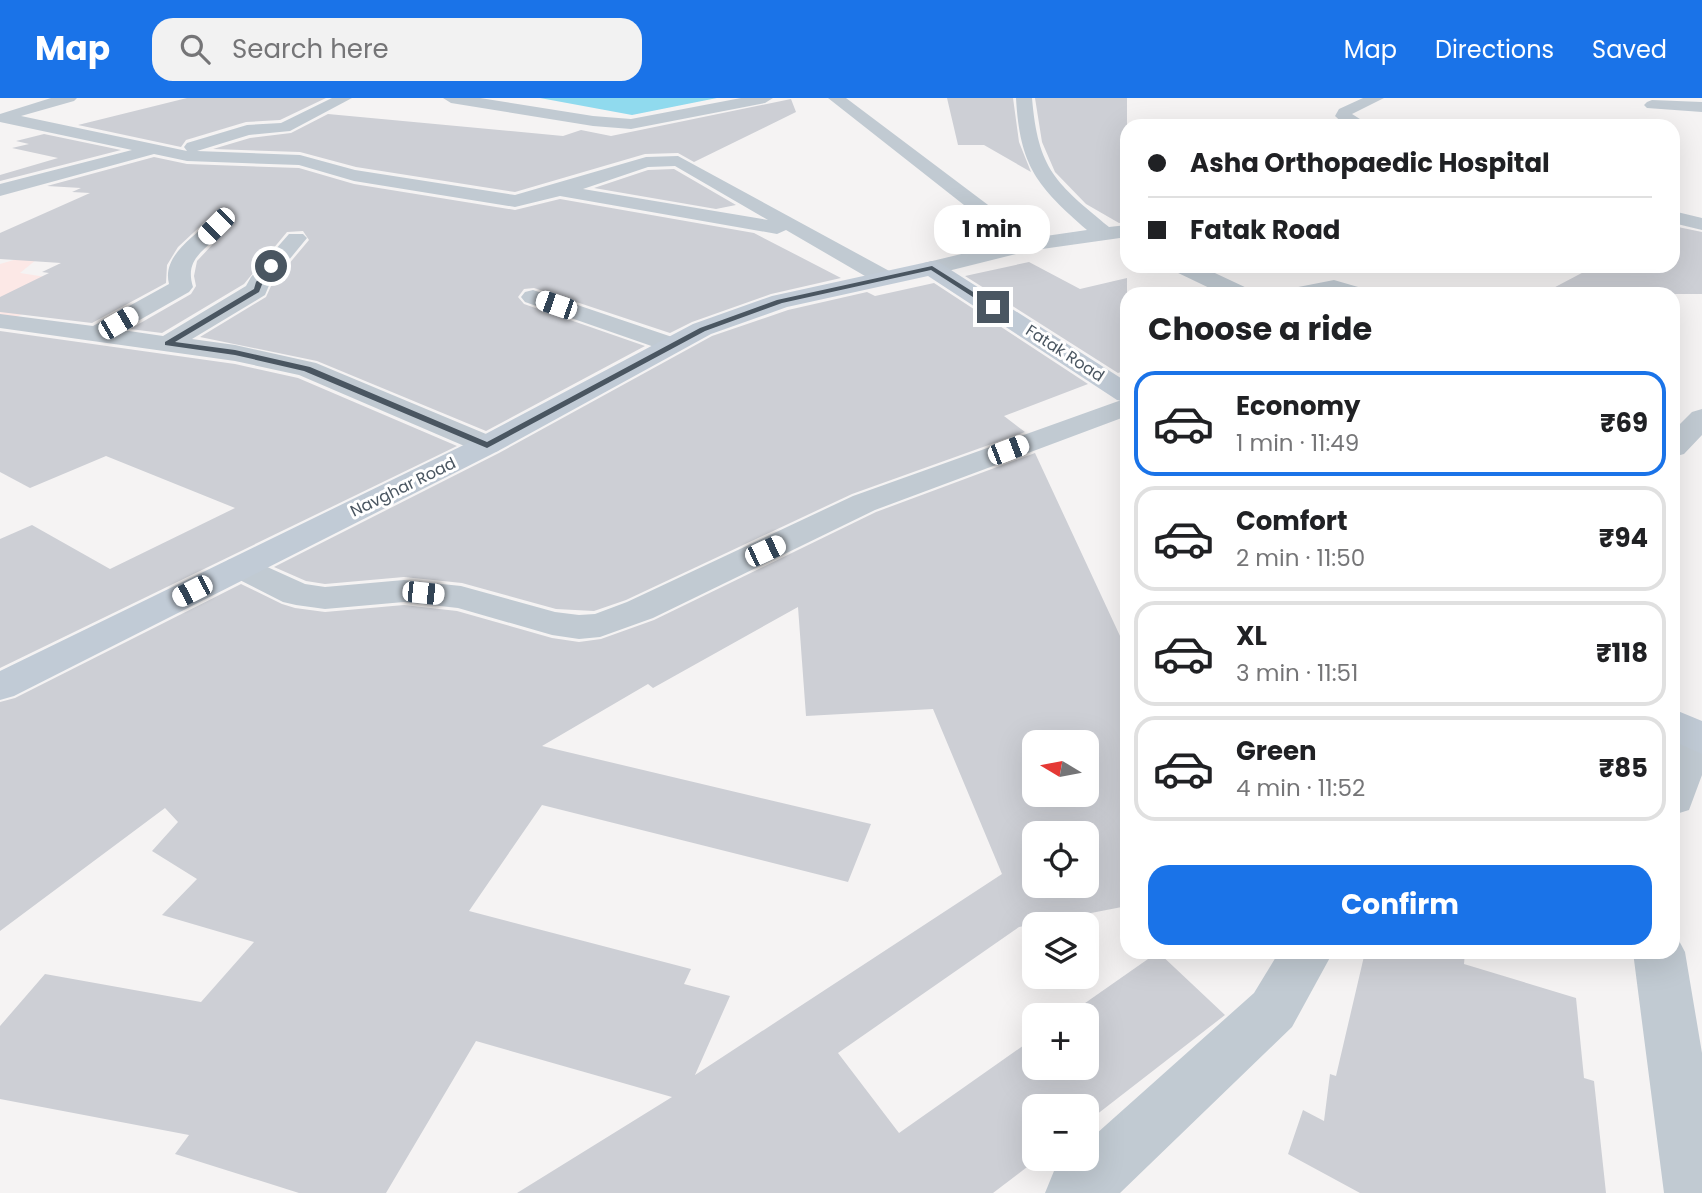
<!DOCTYPE html>
<html lang="en">
<head>
<meta charset="utf-8">
<style>
	body { margin:0; font-family:Poppins,sans-serif; background:#f2f2f2; color:#202124; height:100vh; display:flex; flex-direction:column; font-size:26px; white-space:nowrap }
	* { box-sizing:border-box; margin:0 }
	p { font-size:23px; color:#757577 }
	.icon { flex:none; width:38px; height:38px; fill:none; stroke:currentColor; stroke-width:2; stroke-linecap:round; stroke-linejoin:round }
	.map { position:relative; flex:1; overflow:hidden }
	.details { position:absolute; left:1120px; top:189px; width:560px; height:672px; display:flex; flex-direction:column; background:#fff; border-radius:21px; box-shadow:0 7px 28px #0002 }
	.details>* { flex:none }
	.banner { position:absolute; left:1120px; top:21px; width:560px; height:154px; border-radius:21px; box-shadow:0 7px 28px #0002; display:grid; align-content:center; height:154px; padding:0 28px; background:#fff }
	.needle { width:46px; rotate:280deg }
	.controls { position:absolute; left:1022px; top:632px; display:grid; gap:14px }
	.controls a { display:grid; place-items:center; width:77px; height:77px; border-radius:14px; background:#fff; box-shadow:0 7px 28px #0002; font-size:35px }
	.end { position:absolute; width:32px; height:32px; margin:-16px; border:9px solid #4a5661; background:#fff; box-shadow:0 0 0 4px #fff }
	.from { border-radius:50% }
	.bubble { position:absolute; height:49px; border-radius:21px; background:#fff; box-shadow:0 7px 28px #0002; font-size:23px; font-weight:700; line-height:49px; text-align:center }
	.car { position:absolute; width:21px; height:42px; margin:-21px -10px; border-radius:9px; box-shadow:0 0 5px 2px #0007; background:linear-gradient(#fff 24%,#345 0 40%,#fff 0 76%,#345 0 86%,#fff 0) }
	.banner b { display:flex; align-items:center; gap:24px; height:66px; font-size:26px }
	.banner b+b { border-top:2px solid #e0e0e0 }
	.banner i { width:18px; height:18px; background:#202124 }
	ul { padding:0; list-style:none }
	li { display:flex; align-items:center; gap:21px; height:105px; margin:0 14px 10px; padding:0 14px; border:4px solid #e0e0e0; border-radius:21px }
	li div { flex:1 }
	li b { display:block; font-size:26px }
	li em { font-style:normal; font-weight:700 }
	li.current { border-color:#1a73e8 }
	li>.icon { width:63px; height:63px; stroke-width:1.5 }
	h2 { padding:0 28px; font-size:32px; line-height:84px }
	.primary-button { display:flex; gap:14px; margin-top:auto; padding:14px 28px }
	.primary-button a { flex:1; height:80px; border-radius:21px; background:#1a73e8; color:#fff; font-size:28px; font-weight:700; line-height:80px; text-align:center }
	header { display:flex; align-items:center; gap:42px; box-sizing:border-box; height:98px; padding:0 35px; background:#1a73e8; color:#fff }
	header strong { font-size:33px }
	nav { display:flex; gap:38px; margin-inline-start:auto; font-size:24px }
	.search { width:490px; height:63px; background:#f2f2f2; display:flex; align-items:center; gap:18px; box-sizing:border-box; padding:0 24px; border-radius:21px; color:#757577; font-size:26px }
	.map>svg:first-child { display:block }
	.medical { fill:#fce8e6 }
	.water { fill:#90daee }
	.building { fill:#cdcfd5; fill-rule:evenodd }
	.lines { fill:none; stroke-linecap:round; stroke-linejoin:round }
	.street { fill:#c1cad2; fill-rule:evenodd }
	.secondary { fill:#c1cbd6; fill-rule:evenodd }
	.route { fill:#4a5661 }
	.labels { text-anchor:middle; dominant-baseline:central; stroke-width:6; stroke-linejoin:round; paint-order:stroke }
	.far-street-label { font-size:16px; fill:#4a5661; stroke:#fff }
</style>
</head>
<body>
<header>
<strong>Map</strong>
<div class="search"><svg class="icon" aria-label="search" viewBox="0 0 24 24"><circle cx="10" cy="10" r="6"/><path d="M15 15l6 6"/></svg>Search here</div>
<nav><a>Map</a><a>Directions</a><a>Saved</a></nav>
</header>
<div class="map">
<svg width="1702" height="1095" viewBox="0 0 1702 1095">
	<rect width="100%" height="100%" fill="#f5f3f3"/>
	<!-- medical -->
	<path class="medical" d="M48,152L20,175L78,184L8,224L0,222V166Z"/>
	<!-- water -->
	<path class="water" d="M540,0H717L632,17Z"/>
	<!-- building -->
	<path class="building" d="M187,0H326L280,22L246,24L186,42L181,49L78,27Z
		M947,0H1013L1019,44L1031,74L984,47H958Z
		M1035,0H1127V124L1119,125L1086,106L1055,74L1042,44Z
		M791,1L796,14L694,64L678,55L645,56L515,94L356,69L300,54L213,51L250,40L291,35L328,16L563,38L581,32L611,38Z
		M44,36L121,52L0,83V77L58,60L12,50L29,46L16,43Z
		M154,59L187,66L299,70L354,86L515,112L560,101L754,135L841,180L771,196L692,224L670,235L534,190L524,191L518,199L524,206L645,248L486,333L317,263L200,239L266,199L272,186L309,142L303,133L287,134L244,186L162,235L130,231L191,196L196,188L194,178L197,163L228,130L224,121L215,119L207,122L178,149L167,167L166,185L92,225L0,214V199L49,175L42,174L61,165L0,161V135L90,95L72,94L81,90L47,88Z
		M674,71L736,107L716,111L594,90L648,72Z
		M1673,128L1702,134V196H1542L1595,168H1673Z
		M1029,164L1080,191L1127,180V272L1118,275L965,178Z
		M934,185L1088,286L1004,318L1025,334L852,396L626,502L594,513L556,511L462,485L404,479L325,486L306,483L274,469L499,355L712,238L788,212L867,194L875,198Z
		M0,233L235,266L298,280L457,348L0,570V441L32,427L110,471L235,410L106,358L30,390L0,374Z
		M1035,355L1127,553V808L1019,829L838,955L899,1035L1034,940V970H1087V917H1068L1158,854L1225,917L1087,1024V1008H1034V1060H1039L993,1095H517L672,999L476,943L386,1095H299L175,1056L189,1037L0,1001V928L45,876L201,904L254,844L162,817L197,781L152,753L178,724L165,710L0,833V604L15,600L241,486L282,506L295,510L325,514L404,507L457,513L552,540L579,544L601,541L654,522L876,414ZM798,509L806,618L933,611L1002,776L695,977L730,898L684,886L691,871L469,813L542,707L848,784L871,726L542,648L648,586L653,590ZM1034,644H1087V696H1034ZM1034,735H1087V788H1034Z
		M1365,854H1465L1464,866L1576,900L1584,980L1594,983L1606,1095H1360L1288,1056L1303,1012L1324,1023L1330,976L1336,978Z"/>
	<g class="lines">
		<!-- street -->
		<path class="street" d="M51,0H77L74,3L21,18L187,53L184,49L187,45L247,27L281,25L332,0H352L290,33L249,37L197,53L300,57L355,72L515,97L646,59L678,58L893,175L896,180L893,185H877L786,132L777,136L560,98L515,109L354,83L299,67L187,63L154,56L0,98V86L132,52L0,24V16ZM675,68L768,122L583,91L648,69Z
			M443,0H480L593,18L631,21L741,0H773L765,5L631,31L593,28L451,5Z
			M828,0H846L1032,140L1087,132C1037,88 1020,69 1016,0H1032C1038,72 1056,85 1109,129L1127,127V139L1028,153L932,177L924,175L921,170L924,165L1011,144Z
			M1363,0H1384L1352,16L1371,28C1357,28 1345,29 1335,18L1339,11Z
			M1652,2L1702,4V14L1647,10L1644,7L1647,4Z
			M1673,113L1702,120V132L1673,125Z
			M216,122L223,124L226,128C210,152 183,157 193,189L189,194L122,232L163,238L246,188L251,179L289,136H303L307,140L270,185L265,197L192,241L235,247L316,265L498,341L502,347L498,353L487,356L476,353L299,277L235,263L0,230V216L93,228L169,186C162,159 191,141 209,124Z
			M1171,168H1200L1249,191L1253,196H1222L1174,173Z
			M1334,182L1365,191L1369,196H1284L1288,191Z
			M533,192L681,242L685,247L681,252L672,255L663,252L525,204L521,199L525,194Z
			M1127,300V318L875,412L653,520L600,539L579,541L552,537L458,510L404,504L325,511L296,507L283,504L228,476L222,469L228,462L240,458L252,462L305,486L325,489L404,482L461,488L555,514L579,517L595,516L627,504L853,398Z
			M1702,311V337L1684,356L1673,359V333L1692,314Z
			M1692,622L1702,625V677L1689,712L1673,717V633L1677,627Z
			M1673,837L1677,839L1685,854L1702,955V1095H1664L1633,854H1673Z
			M1279,854H1333L1292,929L1120,1095H1045L1054,1073L1068,1060H1087V1044L1254,895Z"/>
		<!-- secondary -->
		<path class="secondary" d="M932,163L940,165L1127,284V304L1117,302L928,178L787,209L711,236L498,353L14,598L0,602V573L476,341L693,226L772,198Z
			M1673,611L1702,623V656L1673,643Z"/>
	</g>
	<!-- route -->
	<path class="route" d="M269,167L274,168L263,184L259,194L175,244L235,252L310,269L487,344L700,230L777,202L932,168L997,209L990,210L931,172L782,205L705,233L487,350L304,273L235,257L165,247V244L254,191L256,184Z"/>
	<g class="labels">
		<!-- far-street labels -->
		<g class="far-street-label">
			<text transform="translate(1065 255) rotate(33)">Fatak Road</text>
			<text transform="translate(403 389) rotate(-26)">Navghar Road</text>
		</g>
	</g>
</svg>
<div class="controls">
<a><svg class="needle" viewBox="-14 -14 28 28"><path d="M0-13l5 13h-10z" fill="#e53935"/><path d="M0 13l5-13h-10z" fill="#757577"/></svg></a>
<a><svg class="icon" aria-label="locate" viewBox="0 0 24 24"><circle cx="12" cy="12" r="6"/><path d="M12 2v4M12 18v4M2 12h4M18 12h4"/></svg></a>
<a><svg class="icon" aria-label="layers" viewBox="0 0 24 24"><path d="M12 4l9 5-9 5-9-5zM3 14l9 5 9-5"/></svg></a>
<a>+</a>
<a>−</a>
</div>
<i class="end from" style="left:271px;top:168px"></i>
<i class="end" style="left:993px;top:209px"></i>
<div class="bubble" style="left:934px;top:107px;width:116px">1 min</div>
<i class="car" style="left:216px;top:128px;rotate:225deg"></i>
<i class="car" style="left:556px;top:207px;rotate:289deg"></i>
<i class="car" style="left:118px;top:225px;rotate:60deg"></i>
<i class="car" style="left:1008px;top:352px;rotate:69deg"></i>
<i class="car" style="left:765px;top:453px;rotate:65deg"></i>
<i class="car" style="left:192px;top:493px;rotate:243deg"></i>
<i class="car" style="left:423px;top:495px;rotate:96deg"></i>
<div class="banner">
<b><i class="from"></i>Asha Orthopaedic Hospital</b>
<b><i></i>Fatak Road</b>
</div>
<section class="details">
<h2>Choose a ride</h2>
<ul>
<li class="current"><svg class="icon" aria-label="car" viewBox="0 0 24 24"><path d="M5 17H2v-5l4-1 3-4h7l3 4 3 1v5h-3M9 17h6M6 11h13"/><circle cx="7" cy="17" r="2"/><circle cx="17" cy="17" r="2"/></svg><div><b>Economy</b><p>1 min · 11:49</p></div><em>₹69</em></li>
<li><svg class="icon" aria-label="car" viewBox="0 0 24 24"><path d="M5 17H2v-5l4-1 3-4h7l3 4 3 1v5h-3M9 17h6M6 11h13"/><circle cx="7" cy="17" r="2"/><circle cx="17" cy="17" r="2"/></svg><div><b>Comfort</b><p>2 min · 11:50</p></div><em>₹94</em></li>
<li><svg class="icon" aria-label="car" viewBox="0 0 24 24"><path d="M5 17H2v-5l4-1 3-4h7l3 4 3 1v5h-3M9 17h6M6 11h13"/><circle cx="7" cy="17" r="2"/><circle cx="17" cy="17" r="2"/></svg><div><b>XL</b><p>3 min · 11:51</p></div><em>₹118</em></li>
<li><svg class="icon" aria-label="car" viewBox="0 0 24 24"><path d="M5 17H2v-5l4-1 3-4h7l3 4 3 1v5h-3M9 17h6M6 11h13"/><circle cx="7" cy="17" r="2"/><circle cx="17" cy="17" r="2"/></svg><div><b>Green</b><p>4 min · 11:52</p></div><em>₹85</em></li>
</ul>
<div class="primary-button"><a>Confirm</a></div>
</section>
</div>
</body>
</html>
